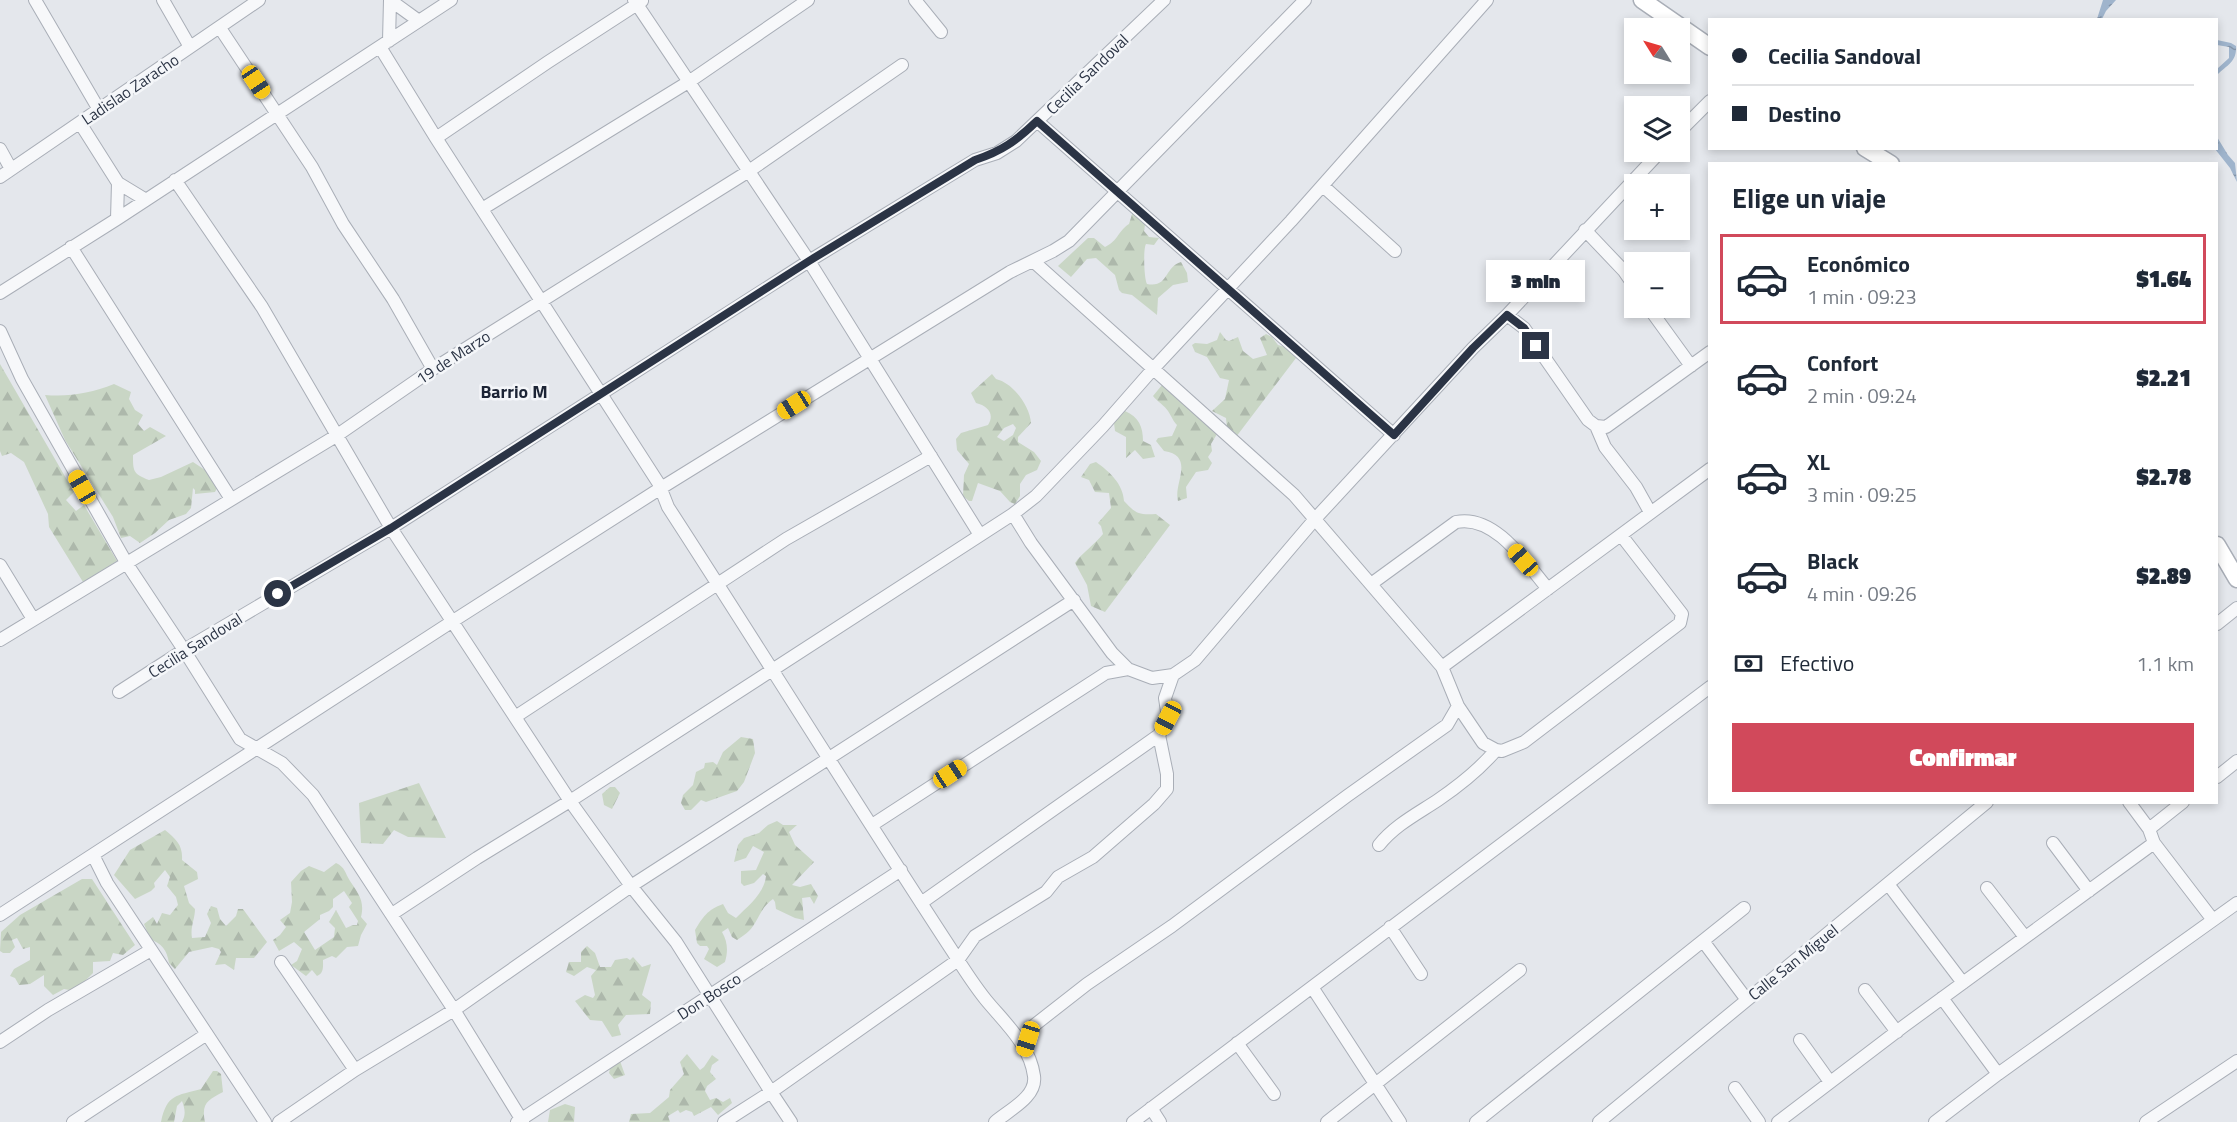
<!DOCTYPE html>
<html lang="es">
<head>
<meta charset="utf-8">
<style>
	body { margin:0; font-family:"Titillium Web",sans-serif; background:#f6f6f7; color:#1f2937; height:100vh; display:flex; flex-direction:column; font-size:22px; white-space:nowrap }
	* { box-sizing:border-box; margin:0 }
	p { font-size:20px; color:#747a83 }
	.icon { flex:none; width:33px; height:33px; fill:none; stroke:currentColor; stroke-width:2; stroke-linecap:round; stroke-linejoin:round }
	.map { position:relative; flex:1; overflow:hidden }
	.drawer { position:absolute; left:1708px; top:162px; width:510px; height:642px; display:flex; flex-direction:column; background:#fff; border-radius:0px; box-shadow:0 3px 9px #0003 }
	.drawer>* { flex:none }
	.guide { position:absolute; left:1708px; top:18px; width:510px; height:132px; border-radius:0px; box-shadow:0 3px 9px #0003; display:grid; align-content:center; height:132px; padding:0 24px; background:#fff }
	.needle { width:39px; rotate:307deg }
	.fabs { position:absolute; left:1624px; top:18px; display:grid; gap:12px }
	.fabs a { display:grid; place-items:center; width:66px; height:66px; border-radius:0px; background:#fff; box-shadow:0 3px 9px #0003; font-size:30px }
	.end { position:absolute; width:27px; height:27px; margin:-14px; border:8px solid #2b3445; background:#fff; box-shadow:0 0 0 3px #fff }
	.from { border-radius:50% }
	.bubble { position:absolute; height:42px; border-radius:0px; background:#fff; box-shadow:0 3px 9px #0003; font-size:20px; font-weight:800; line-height:42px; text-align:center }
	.car { position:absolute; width:18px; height:36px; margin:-18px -9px; border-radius:8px; box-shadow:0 0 4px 2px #0007; background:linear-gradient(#f5c518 24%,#345 0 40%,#f5c518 0 76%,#345 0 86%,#f5c518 0) }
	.guide b { display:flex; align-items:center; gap:21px; height:57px; font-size:22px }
	.guide b+b { border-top:2px solid #e0e1e3 }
	.guide i { width:15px; height:15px; background:#1f2937 }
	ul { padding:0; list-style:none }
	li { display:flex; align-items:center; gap:18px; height:90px; margin:0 12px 9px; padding:0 12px; border:3px solid transparent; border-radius:0px }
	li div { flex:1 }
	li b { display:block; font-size:22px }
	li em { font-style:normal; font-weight:800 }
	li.current { border-color:#d1495b }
	li>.icon { width:54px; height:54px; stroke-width:1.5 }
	h2 { padding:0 24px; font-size:27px; line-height:72px }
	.pay { display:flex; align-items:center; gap:15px; height:66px; padding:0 24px; font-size:22px }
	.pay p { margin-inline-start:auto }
	.action { display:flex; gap:12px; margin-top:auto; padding:12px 24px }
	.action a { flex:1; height:69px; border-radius:0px; background:#d1495b; color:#fff; font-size:24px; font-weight:800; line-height:69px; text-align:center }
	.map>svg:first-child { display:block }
	.forest { fill:url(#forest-firs); fill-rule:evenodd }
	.water { fill:url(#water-ripples) }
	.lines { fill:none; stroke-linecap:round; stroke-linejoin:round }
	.minor-casing { stroke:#a9aeb7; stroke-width:14 }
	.secondary-casing { stroke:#a9aeb7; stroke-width:19 }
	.minor { stroke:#f7f8fa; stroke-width:12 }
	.secondary { stroke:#fff; stroke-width:16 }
	.route { stroke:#2b3445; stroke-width:8 }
	.labels { text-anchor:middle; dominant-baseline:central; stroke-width:5; stroke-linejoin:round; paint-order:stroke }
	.street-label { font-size:16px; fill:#2b3445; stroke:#f4f6f9 }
	.neighbourhood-label { font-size:18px; font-weight:bold; fill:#1d2536; stroke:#f4f6f9 }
</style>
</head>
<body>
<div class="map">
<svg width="2237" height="1122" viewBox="0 0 2237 1122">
	<defs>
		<pattern id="forest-firs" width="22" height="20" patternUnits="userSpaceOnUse" patternTransform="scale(1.5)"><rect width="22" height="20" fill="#c9d6c5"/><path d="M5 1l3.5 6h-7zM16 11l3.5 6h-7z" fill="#adb8ab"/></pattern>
		<pattern id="water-ripples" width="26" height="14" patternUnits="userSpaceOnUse" patternTransform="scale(1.5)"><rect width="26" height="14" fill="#9fb4cc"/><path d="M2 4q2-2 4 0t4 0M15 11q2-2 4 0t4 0" fill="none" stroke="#8293a7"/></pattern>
	</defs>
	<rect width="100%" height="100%" fill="#e4e7ec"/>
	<!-- forest -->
	<path class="forest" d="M1133,211L1146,219L1144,231L1149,237L1159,238L1154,245L1146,244C1143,249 1144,279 1147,284C1169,288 1164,267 1181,262L1187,273L1188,282L1173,285L1158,298L1157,315L1132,295L1122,293L1119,290L1115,275L1096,258L1087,259L1071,277L1058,266L1088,238H1094L1105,247C1118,241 1118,231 1129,224Z
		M1220,332L1226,340L1229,341L1238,337L1243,351L1253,359L1267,355L1260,338L1266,334L1272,337L1278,345L1285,347L1296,358L1236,437L1227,428L1226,418L1212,411L1225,399L1229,380L1220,378L1207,357L1195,352L1192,345L1195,343L1207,344L1217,340Z
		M0,364L74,492L66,500L76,511L84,505L117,561L83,582L49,527L48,514L24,462L11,453L2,456L0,451Z
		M992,374L996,379C1013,383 1030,406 1031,423L1018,437V442L1034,452L1041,461L1037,470L1026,475L1020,484V496L1015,504L1010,502L1000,491L978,483L972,501H969L963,496L964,475L969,464L957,450L956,439L961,433L988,425C995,414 988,406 976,403L971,393ZM1013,424L1016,428L1013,435L1004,441L997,437L1004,428Z
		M114,384L131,392L129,399L135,410L143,415L138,424L144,431L150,427L166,436L133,455C133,471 133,474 149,480L161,477L193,462L205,470L218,486L215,492L195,494V490L193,488L191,508L186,514L169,520L155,533L140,543L130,536L121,538L113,517L65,440L45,395C70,397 91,393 114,384Z
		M1162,385L1187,405L1217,434L1211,444L1212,451L1208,457L1212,463L1208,470L1196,472L1186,487L1187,498L1178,501C1173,484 1196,456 1164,451L1156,441L1158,438L1172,436L1177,425C1173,421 1172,417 1168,411C1165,406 1157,401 1153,396Z
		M1125,411C1139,417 1143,427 1143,441L1151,445L1155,457L1143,459L1135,450L1126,458V437L1115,431L1114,423L1118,415Z
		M1096,462C1110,472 1123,484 1124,501C1136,514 1139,515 1156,514L1170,525L1105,612L1091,606L1087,585L1075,563C1080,555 1096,543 1103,534L1101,526L1098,523L1111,508L1109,493L1095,492L1089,480L1081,477L1090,464Z
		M741,737L753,739L755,753L744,782L737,791L706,802L701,800L691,810H685L681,803L683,795L693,785L696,772L704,768L705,763L713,762L717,765L723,752Z
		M419,783L446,838L408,837L394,830L383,844L361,843L359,803Z
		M610,787H615L620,793L612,809L604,805L602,794Z
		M777,821L783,825H797L789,832L795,845L814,862L792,885L800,887L811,884L818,896L814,904L810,897L802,898L804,920L795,918L776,909L775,902L773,899C763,906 761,913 755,923C750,932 744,935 737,940L732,937L728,928L722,932C728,942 728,952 725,962L717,967L704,959L709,949L707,946H700L697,943L695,930C703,917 707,910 723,904L728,913L736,918C748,906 764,894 766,876L763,874L754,883L744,886L741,883V871L756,870L764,852L753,846L746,858L734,862L738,845L744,838L759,833L768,825Z
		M165,830C176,839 183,845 182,860L197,872L198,879L184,886L189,903L195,909C195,919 190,927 192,938L205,937L211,923L207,914L211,906L217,908L220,919L226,926L236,916L238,909H243L267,942L254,958H236L234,970L225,964L215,965L221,952L219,949L212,947L189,952L175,969L169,963C167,950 162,944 150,939L144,924L153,917L157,924L162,913L170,915L178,905L176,897L167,886L170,877L165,870L154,883L155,887L151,891L135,899L114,875L130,850Z
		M336,863C345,867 345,873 350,881C358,893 365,901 361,917L367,924L361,935L358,946L347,947L336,958L332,956L323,960C323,967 324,973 317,976L312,970L306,976L291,965L297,961L302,949L294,942L279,951L273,940L280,935L286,927L280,920L290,913L292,902L291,882L301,871L309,866L324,872ZM344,891L352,903L349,907L358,921L357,925H353L346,928L336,910L329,922L335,928L334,937L315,950L304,932L320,919V915L329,911L333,907V899Z
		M82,879H92L135,945L123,955L113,953L110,961L93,962V973L75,991L64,989L53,995L44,986V975L30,984L19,985L15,978L10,976L14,969L30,960V947L23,949L17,938L12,940L15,947L10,953H3L0,951L1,932L20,915Z
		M587,946L595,953L600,967H611L615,960L627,958L630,960L633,957L642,967L651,964L642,995L651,1002L650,1014L626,1015L618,1025L621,1035L612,1037L602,1021L590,1020L575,1001L585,995L593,998L595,995L591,976L596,970L587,967L574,976L566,972L569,962H581V952Z
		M687,1054L700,1070L704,1067L712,1055L719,1060L712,1065L710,1072L716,1079L707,1086L705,1091L710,1100L716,1098L723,1102L730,1098L732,1103L718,1115L711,1107L694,1116L692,1112L686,1110L680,1113L678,1110L668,1116L670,1122H629L631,1114L650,1113L669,1097L670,1090L684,1074L680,1062Z
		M620,1061L625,1075L614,1079L609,1073L611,1063Z
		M213,1071H217L221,1074L223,1092C208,1100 201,1103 205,1122H182C186,1115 185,1109 182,1101L177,1106L174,1122H161C167,1094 176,1096 201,1089Z
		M565,1104L575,1107L574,1122H548L550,1110Z"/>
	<!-- water -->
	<path class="water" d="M2103,0H2116L2106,11L2102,19H2097Z
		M2217,40L2231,43L2236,46C2237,62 2227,65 2217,75V69L2229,58V47L2217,45Z
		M2217,137L2228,155L2235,163L2237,182L2230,168L2215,149Z"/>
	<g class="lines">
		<!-- minor casing -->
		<g class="minor-casing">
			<path id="minor" d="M35,0L98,108
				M163,0L190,47
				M390,0L419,21
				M634,0L809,261L980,535
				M915,0L941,32
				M220,28L312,167L343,224L393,299L433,369
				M389,41L390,0
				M380,47L436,138L659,484L668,507C764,655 856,804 953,952C963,968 974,985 986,1000C1005,1023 1030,1045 1034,1076C1037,1097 1009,1110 995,1122
				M1037,121L1394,435
				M80,123L118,183L117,219
				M1680,131L1710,101
				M436,138L548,62L642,1
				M0,149L11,169
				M0,177L259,0
				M175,180L262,307L391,528L570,801L631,886L676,942L771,1092L958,960L975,936L1046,892L1058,877L1093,857L1154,804L1167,789V774L1159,735L1168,718L1165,698L1173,675
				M118,183L146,200
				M1323,186L1395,251
				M482,209L690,81L808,0
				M1585,230L1624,271L1635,287
				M71,247L231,499
				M1033,261L1294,495L1442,667L1458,706L1483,743L1496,750L1502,751L1524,742L1680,623L1682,614L1621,535
				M0,293L117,219L451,0
				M1649,308L1691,366
				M1507,315L1524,328L1588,420L1596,426L1606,427L1710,352
				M0,331L22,379L127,564L184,650L240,739L282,763L313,795L454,1010L523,1122
				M1596,426L1605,447L1636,487L1650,512
				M1013,514L1036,496L1103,426L1153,369L1291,221L1487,0
				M0,565L33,619
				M1371,584L1456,522C1495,514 1526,563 1548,589
				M2217,624L2237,608
				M0,640L336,436L433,369L749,171L902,65
				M1442,667L1710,469
				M119,692L184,650L391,528L809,261L975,160L997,153L1016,141L1164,0
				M515,717L786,539L931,456
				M2217,777L2237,761
				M2129,802L2149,829L2154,843L2213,920
				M872,825L1106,673L1128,669
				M2149,829L2183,802
				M2053,843L2089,891
				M1379,845C1395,825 1417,814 1438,800C1460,785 1479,770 1496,750
				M93,855L107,883L265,1122
				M1888,884L1963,983
				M1987,888L2025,937
				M921,903L1159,735
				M392,914L477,858L570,801L1013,514L1031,543L1112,653L1128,669L1152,678L1173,675L1195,660L1315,519L1473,348L1507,315L1660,152
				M0,915L453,621L661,488L1010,272L1053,251L1069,241L1305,0
				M1390,927L1421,974
				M1703,941L1747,1000
				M281,962L355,1070
				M1312,987L1400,1122
				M1865,990L1897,1032
				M1942,998L1998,1074
				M1800,1040L1830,1082
				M0,1042L48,1010L151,950
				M1237,1043L1274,1094
				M1025,1050L1032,1027L1087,984L1172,926L1347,796L1447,725L1458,706
				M1735,1088L1759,1122
				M1151,1108L1160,1122
				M73,1122L207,1034
				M279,1122L355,1070L454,1010L631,886L1074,600
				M517,1122L901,870
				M724,1122L771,1092L791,1122
				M1133,1122L1710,687
				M1327,1122L1520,970
				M1476,1122L1744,908
				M1599,1122L1987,802
				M1778,1122L1904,1026L2154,843
				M1935,1122L1998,1074L2237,903
				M2146,1122L2237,1061"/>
		</g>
		<!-- secondary casing -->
		<g class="secondary-casing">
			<path id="secondary" d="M1642,0L1710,47
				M1865,148L1891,164
				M2217,545L2237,579"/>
		</g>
		<!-- minor -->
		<use href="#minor" class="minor"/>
		<!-- secondary -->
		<use href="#secondary" class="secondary"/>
	</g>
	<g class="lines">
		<!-- route -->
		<path class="route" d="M278,594L391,528L809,261L975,160C1002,151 1016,141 1037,121L1394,435L1473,348L1507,315L1524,328L1536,346"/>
	</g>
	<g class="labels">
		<!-- street labels -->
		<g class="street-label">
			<text transform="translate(1087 74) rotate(-44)">Cecilia Sandoval</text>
			<text transform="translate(130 89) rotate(-34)">Ladislao Zaracho</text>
			<text transform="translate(453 357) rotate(-33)">19 de Marzo</text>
			<text transform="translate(195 645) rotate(-32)">Cecilia Sandoval</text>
			<text transform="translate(1793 962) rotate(-39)">Calle San Miguel</text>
			<text transform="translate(709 996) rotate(-33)">Don Bosco</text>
		</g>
		<!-- neighbourhood labels -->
		<g class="neighbourhood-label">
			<text x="514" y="391">Barrio M</text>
		</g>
	</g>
</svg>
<div class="fabs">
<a><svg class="needle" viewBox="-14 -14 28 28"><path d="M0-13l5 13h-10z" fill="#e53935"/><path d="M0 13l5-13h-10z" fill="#747a83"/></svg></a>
<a><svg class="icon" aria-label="layers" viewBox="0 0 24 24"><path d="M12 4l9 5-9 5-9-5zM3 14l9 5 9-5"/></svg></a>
<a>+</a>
<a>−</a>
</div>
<i class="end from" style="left:278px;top:594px"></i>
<i class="end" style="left:1536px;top:346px"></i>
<div class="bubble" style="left:1486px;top:260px;width:99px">3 min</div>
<i class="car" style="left:256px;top:82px;rotate:146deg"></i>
<i class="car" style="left:794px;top:405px;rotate:238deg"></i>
<i class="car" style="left:82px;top:487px;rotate:330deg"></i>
<i class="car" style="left:1523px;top:560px;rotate:319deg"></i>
<i class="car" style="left:1168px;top:718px;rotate:208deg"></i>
<i class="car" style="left:950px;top:774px;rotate:57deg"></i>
<i class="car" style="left:1028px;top:1039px;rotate:197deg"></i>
<div class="guide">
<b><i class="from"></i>Cecilia Sandoval</b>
<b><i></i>Destino</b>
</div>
<section class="drawer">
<h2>Elige un viaje</h2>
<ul>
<li class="current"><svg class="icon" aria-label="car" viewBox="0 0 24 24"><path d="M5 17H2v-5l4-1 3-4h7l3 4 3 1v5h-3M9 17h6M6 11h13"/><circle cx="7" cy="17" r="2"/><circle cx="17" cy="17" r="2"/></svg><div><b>Económico</b><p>1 min · 09:23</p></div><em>$1.64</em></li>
<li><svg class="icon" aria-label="car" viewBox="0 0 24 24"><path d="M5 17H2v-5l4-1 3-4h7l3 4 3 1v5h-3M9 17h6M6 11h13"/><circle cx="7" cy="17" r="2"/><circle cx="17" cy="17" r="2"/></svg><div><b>Confort</b><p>2 min · 09:24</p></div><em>$2.21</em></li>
<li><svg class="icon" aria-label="car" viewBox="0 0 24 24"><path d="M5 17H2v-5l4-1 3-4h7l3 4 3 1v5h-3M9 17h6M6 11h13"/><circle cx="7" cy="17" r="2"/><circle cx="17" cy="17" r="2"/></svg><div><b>XL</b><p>3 min · 09:25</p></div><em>$2.78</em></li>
<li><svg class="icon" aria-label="car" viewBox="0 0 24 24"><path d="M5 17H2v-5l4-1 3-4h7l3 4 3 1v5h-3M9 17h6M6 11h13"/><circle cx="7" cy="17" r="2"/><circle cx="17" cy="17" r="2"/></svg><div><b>Black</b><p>4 min · 09:26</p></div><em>$2.89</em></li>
</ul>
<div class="pay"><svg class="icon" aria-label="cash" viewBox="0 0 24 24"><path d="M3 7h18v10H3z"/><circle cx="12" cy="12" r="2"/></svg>Efectivo<p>1.1 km</p></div>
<div class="action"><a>Confirmar</a></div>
</section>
</div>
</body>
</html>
